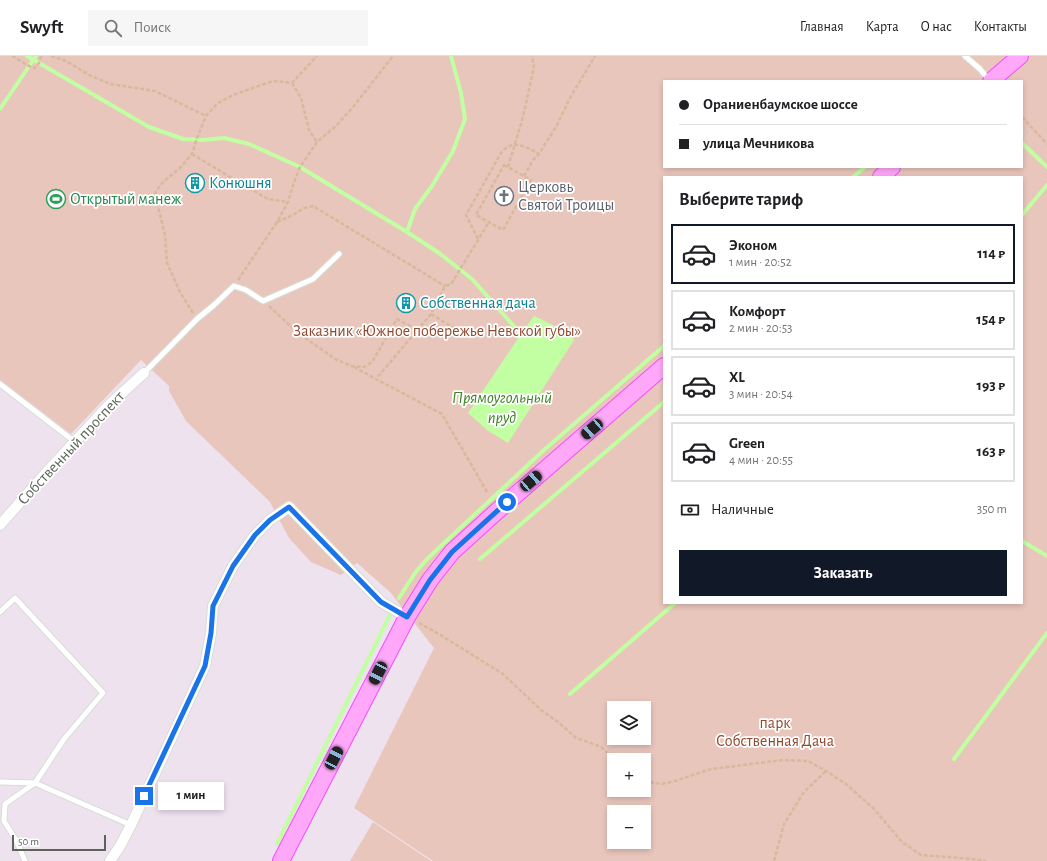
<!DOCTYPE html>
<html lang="ru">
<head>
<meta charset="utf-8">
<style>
	body { margin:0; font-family:"Alegreya Sans",sans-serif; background:#f6f6f6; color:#202124; height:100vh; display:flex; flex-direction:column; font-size:15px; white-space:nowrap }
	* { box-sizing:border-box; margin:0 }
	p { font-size:13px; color:#757577 }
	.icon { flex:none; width:22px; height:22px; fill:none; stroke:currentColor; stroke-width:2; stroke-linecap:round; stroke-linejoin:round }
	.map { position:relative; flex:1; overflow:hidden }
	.sheet { position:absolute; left:663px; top:120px; width:360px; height:428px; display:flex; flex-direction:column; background:#fff; border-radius:0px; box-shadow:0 2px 6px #0003 }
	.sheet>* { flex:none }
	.guide { position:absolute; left:663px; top:24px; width:360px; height:88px; border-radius:0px; box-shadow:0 2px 6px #0003; display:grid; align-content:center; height:88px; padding:0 16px; background:#fff }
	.tools { position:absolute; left:607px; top:645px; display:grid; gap:8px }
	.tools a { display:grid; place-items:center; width:44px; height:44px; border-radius:0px; background:#fff; box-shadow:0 2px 6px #0003; font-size:20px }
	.scale { position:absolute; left:12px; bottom:10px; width:94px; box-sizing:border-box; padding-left:4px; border:2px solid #5d655a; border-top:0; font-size:11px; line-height:14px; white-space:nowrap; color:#5d655a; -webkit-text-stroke:3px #fff; paint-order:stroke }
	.end { position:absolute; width:18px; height:18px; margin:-9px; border:5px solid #1a73e8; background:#fff; box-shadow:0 0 0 2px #fff }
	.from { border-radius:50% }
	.bubble { position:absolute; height:28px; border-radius:0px; background:#fff; box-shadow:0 2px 6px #0003; font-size:13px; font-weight:600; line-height:28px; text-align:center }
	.car { position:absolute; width:12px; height:24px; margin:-12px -6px; border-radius:5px; box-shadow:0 0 3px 1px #0007; background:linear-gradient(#222 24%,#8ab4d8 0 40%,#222 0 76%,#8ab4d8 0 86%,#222 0) }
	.guide b { display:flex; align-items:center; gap:14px; height:38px; font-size:15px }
	.guide b+b { border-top:1px solid #e0e0e0 }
	.guide i { width:10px; height:10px; background:#202124 }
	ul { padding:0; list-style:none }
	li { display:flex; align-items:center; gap:12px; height:60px; margin:0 8px 6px; padding:0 8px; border:2px solid #e0e0e0; border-radius:0px }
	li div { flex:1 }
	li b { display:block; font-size:15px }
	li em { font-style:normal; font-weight:600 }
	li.active { border-color:#111827 }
	li>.icon { width:36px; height:36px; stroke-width:1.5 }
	h2 { padding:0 16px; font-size:18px; line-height:48px }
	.pay { display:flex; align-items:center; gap:10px; height:44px; padding:0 16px; font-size:15px }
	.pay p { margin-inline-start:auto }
	.cta { display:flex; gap:8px; margin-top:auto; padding:8px 16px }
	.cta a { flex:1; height:46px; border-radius:0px; background:#111827; color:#fff; font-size:16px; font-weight:600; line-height:46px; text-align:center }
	header { display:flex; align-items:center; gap:24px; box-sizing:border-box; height:56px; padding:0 20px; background:#fff; border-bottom:1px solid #e0e0e0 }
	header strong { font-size:19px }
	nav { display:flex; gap:22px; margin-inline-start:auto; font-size:14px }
	.search { width:280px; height:36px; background:#f6f6f6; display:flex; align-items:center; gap:10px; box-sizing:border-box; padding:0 14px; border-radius:0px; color:#757577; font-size:15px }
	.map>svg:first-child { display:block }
	.green { fill:#e9c6bc; fill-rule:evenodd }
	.water { fill:#c1ffa2 }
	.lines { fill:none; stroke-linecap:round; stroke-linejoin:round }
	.stream { stroke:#c1ffa2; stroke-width:4 }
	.service-casing { stroke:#d6ddd5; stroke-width:7 }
	.minor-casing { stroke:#d6ddd5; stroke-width:12 }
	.primary-casing { stroke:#f64bff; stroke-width:18 }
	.path { stroke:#d7b99b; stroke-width:2.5; stroke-dasharray:4 2; stroke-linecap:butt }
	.service { stroke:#fff; stroke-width:5 }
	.minor { stroke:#fff; stroke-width:10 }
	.primary { stroke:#ffa7f9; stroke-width:16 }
	.route { stroke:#1a73e8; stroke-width:5 }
	.labels { text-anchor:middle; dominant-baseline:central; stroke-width:3.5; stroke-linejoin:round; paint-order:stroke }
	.culture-label { font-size:16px; fill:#0d838f; stroke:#fff; text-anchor:start }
	.worship-label { font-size:16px; fill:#5b616d; stroke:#fff; text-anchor:start }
	.leisure-label { font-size:16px; fill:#27864d; stroke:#fff; text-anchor:start }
	.park-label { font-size:16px; fill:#90492e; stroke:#fff }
	.street-label { font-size:16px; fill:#5d655a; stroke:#fff }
	.water-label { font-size:17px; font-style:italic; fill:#408229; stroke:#fff }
</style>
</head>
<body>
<header>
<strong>Swyft</strong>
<div class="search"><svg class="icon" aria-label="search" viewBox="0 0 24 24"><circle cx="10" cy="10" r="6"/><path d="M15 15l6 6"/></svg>Поиск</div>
<nav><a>Главная</a><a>Карта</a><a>О нас</a><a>Контакты</a></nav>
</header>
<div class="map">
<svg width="1047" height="805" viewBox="0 0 1047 805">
	<rect width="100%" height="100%" fill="#efe2ef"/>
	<!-- green -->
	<path class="green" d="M0,0H1047V805H433L354,752L434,592L390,536L357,507L341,519L311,506L289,482L270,446L186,365L169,335V330L141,304L71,378L0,324ZM664,25H1022V111H664ZM664,121H1022V547H664ZM614,652H644V682H614ZM614,704H644V734H614ZM614,756H644V786H614Z
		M373,766L431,805H350Z"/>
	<!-- water -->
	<path class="water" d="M534,260L561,273L574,284L508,387L487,374L468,357L521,278Z"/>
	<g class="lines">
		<!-- stream -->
		<path class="stream" d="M27,0L149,71L183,83L203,84L224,82L249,88L300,111L407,176L439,197L472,223L521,278
			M0,53L36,0
			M1022,87L1047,111
			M853,121L865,111
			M1022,159L1047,129
			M407,176L415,153L432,130L453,95L465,63L461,37L451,0
			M1022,485L1047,500
			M480,503L664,346
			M399,542L415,517L427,503L544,394L664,290
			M570,638L675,547
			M954,703L1047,577
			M277,788L390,559"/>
		<!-- service casing -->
		<g class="service-casing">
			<path id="service" d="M965,0L980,13L990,25
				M144,317L197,263L214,249L234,230L246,234L263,245L313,223L339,198
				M0,328L75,386
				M0,556L15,542L103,637L64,683L35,727L5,748L4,765L16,784L25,805
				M0,726L35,727L131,769"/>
		</g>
		<!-- minor casing -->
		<g class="minor-casing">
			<path id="minor" d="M0,469L44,419L109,349L144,317
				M110,805L120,790L131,769L205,610L211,577L213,550L233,510L255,479L270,464L289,451L381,546L407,561"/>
		</g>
		<!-- primary casing -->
		<g class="primary-casing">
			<path id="primary" d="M991,25L1020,0
				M881,121L892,111
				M281,805L407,561L430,524L452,496L495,457L664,310"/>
		</g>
		<!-- path -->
		<path class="path" d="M12,0L31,11L35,12L39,7L41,0
			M51,0L66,5L91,20L111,28L155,35L206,60
			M292,27L301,42L309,74L317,86
			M1022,61L1047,88
			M192,98L235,124L268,143L288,146
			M504,109L531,124L503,174L476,159Z
			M508,111L523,61L534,11L532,0
			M524,120L533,104L539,98L557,69L571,40L595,0
			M277,166L293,159L304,152L313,150L445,230
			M478,183L466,159L501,97C512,82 526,91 539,98
			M238,224L277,166L288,146L293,129L300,111L317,86L336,70L354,50L393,0
			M269,250L297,276L335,303L351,310L364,311L372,306L397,263L417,274
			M193,257L180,236L167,207L165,179L158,151L155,142L156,135L164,125L180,112L192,98L197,82L206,60L218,47L233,39L273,25L292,27L317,0
			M431,258L468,281
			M354,311L376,323
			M487,436L442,358L376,323L431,258L445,230L451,228L489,166
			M419,567L439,578L503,618L541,654L558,666L576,682L588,686L601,691L615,704
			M644,725L662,728L675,725L711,713L783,704L808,705L826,715L846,728L874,753L902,786L921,799L973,803L986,805
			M774,805L784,768L804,736L826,715"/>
		<!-- service -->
		<use href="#service" class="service"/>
		<!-- minor -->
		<use href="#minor" class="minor"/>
		<!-- primary -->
		<use href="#primary" class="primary"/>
	</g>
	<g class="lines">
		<!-- route -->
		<path class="route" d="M144,740L205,610L211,577L213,550L233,510L255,479L270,464L289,451L381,546L407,561L430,524L452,496L507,446"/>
	</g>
	<!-- icons -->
	<defs>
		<g id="building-ring" transform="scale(1)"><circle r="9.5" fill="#fff" stroke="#0f9aa8" stroke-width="1.5"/><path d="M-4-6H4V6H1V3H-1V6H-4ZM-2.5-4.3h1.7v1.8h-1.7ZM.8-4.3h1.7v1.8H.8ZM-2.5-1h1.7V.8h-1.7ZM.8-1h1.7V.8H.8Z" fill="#0f9aa8"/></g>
		<g id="church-ring" transform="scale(1)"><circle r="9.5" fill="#fff" stroke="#6b7280" stroke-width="1.5"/><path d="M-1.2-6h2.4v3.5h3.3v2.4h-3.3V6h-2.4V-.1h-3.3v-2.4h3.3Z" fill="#6b7280"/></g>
		<g id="stadium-ring" transform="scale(1)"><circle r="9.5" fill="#fff" stroke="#2e9e5b" stroke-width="1.5"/><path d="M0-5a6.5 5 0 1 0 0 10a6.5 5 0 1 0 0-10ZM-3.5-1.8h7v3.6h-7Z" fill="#2e9e5b"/></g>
	</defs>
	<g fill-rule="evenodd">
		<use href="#building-ring" x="195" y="127"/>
		<use href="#church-ring" x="504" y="140"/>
		<use href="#stadium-ring" x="56" y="143"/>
		<use href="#building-ring" x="406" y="247"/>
	</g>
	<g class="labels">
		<!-- culture labels -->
		<g class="culture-label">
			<text x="209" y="127">Конюшня</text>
			<text x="420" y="247">Собственная дача</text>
		</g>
		<!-- worship labels -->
		<g class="worship-label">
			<text x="518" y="131">Церковь<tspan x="518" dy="18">Святой Троицы</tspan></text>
		</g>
		<!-- leisure labels -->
		<g class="leisure-label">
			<text x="70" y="143">Открытый манеж</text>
		</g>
		<!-- park labels -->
		<g class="park-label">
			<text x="437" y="275">Заказник «Южное побережье Невской губы»</text>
			<text x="775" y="667">парк<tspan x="775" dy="18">Собственная Дача</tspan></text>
		</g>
		<!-- street labels -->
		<g class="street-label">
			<text transform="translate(71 392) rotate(-47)">Собственный проспект</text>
		</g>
		<!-- water labels -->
		<g class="water-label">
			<text x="502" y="341">Прямоугольный<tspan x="502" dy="20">пруд</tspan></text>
		</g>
	</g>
</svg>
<div class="tools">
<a><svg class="icon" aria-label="layers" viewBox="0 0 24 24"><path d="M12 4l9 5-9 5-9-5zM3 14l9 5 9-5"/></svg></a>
<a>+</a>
<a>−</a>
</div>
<div class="scale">50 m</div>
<i class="end from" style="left:507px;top:446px"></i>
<i class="end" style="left:144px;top:740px"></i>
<div class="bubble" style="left:158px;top:726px;width:66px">1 мин</div>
<i class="car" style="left:592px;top:373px;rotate:229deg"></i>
<i class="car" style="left:531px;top:425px;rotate:49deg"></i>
<i class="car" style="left:378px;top:617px;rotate:207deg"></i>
<i class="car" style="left:334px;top:702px;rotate:27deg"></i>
<div class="guide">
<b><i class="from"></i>Ораниенбаумское шоссе</b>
<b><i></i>улица Мечникова</b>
</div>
<section class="sheet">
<h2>Выберите тариф</h2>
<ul>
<li class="active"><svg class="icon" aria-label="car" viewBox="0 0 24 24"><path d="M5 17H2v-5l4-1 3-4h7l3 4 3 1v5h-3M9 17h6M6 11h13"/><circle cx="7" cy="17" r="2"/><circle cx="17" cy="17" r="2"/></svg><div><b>Эконом</b><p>1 мин · 20:52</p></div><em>114 ₽</em></li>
<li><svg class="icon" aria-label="car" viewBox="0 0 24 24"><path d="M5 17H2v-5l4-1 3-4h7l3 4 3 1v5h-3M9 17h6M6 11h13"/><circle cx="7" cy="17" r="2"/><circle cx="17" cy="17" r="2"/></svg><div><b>Комфорт</b><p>2 мин · 20:53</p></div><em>154 ₽</em></li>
<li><svg class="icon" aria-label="car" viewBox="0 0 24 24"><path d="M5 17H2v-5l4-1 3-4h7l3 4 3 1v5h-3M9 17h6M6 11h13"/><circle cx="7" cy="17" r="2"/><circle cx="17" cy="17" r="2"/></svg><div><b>XL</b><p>3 мин · 20:54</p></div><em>193 ₽</em></li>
<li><svg class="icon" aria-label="car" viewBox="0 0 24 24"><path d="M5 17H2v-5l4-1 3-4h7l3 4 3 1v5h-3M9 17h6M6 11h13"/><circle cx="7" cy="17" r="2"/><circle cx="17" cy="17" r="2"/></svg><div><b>Green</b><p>4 мин · 20:55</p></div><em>163 ₽</em></li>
</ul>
<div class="pay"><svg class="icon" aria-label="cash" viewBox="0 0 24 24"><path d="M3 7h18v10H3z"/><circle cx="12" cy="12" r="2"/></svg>Наличные<p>350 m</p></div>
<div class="cta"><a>Заказать</a></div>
</section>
</div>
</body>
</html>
